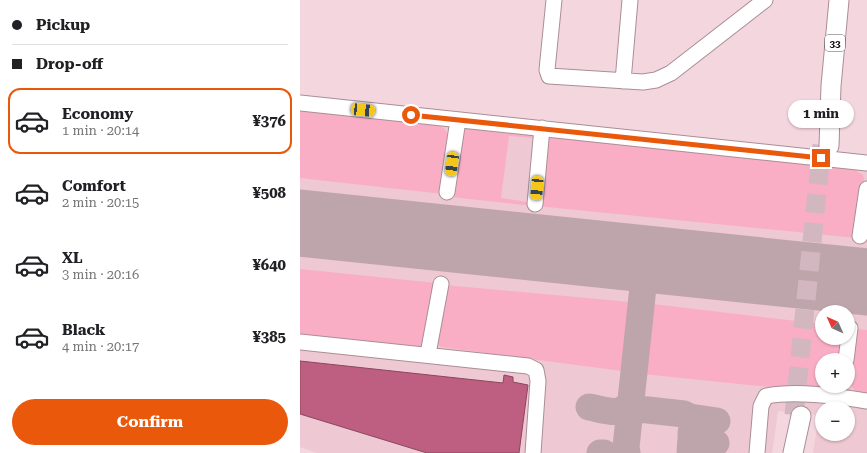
<!DOCTYPE html>
<html lang="en">
<head>
<meta charset="utf-8">
<style>
	body { margin:0; font-family:"Roboto Serif",serif; background:#f2f2f2; color:#202124; height:100vh; display:flex; flex-direction:column; font-size:15px; white-space:nowrap }
	* { box-sizing:border-box; margin:0 }
	p { font-size:13px; color:#757577 }
	.icon { flex:none; width:22px; height:22px; fill:none; stroke:currentColor; stroke-width:2; stroke-linecap:round; stroke-linejoin:round }
	.map { position:relative; flex:1; overflow:hidden }
	.details { display:flex; flex-direction:column; background:#fff; width:300px }
	.details>* { flex:none }
	.banner { display:grid; align-content:center; height:88px; padding:0 12px; background:#fff }
	.needle { width:26px; rotate:315deg }
	.controls { position:absolute; left:515px; top:305px; display:grid; gap:8px }
	.controls a { display:grid; place-items:center; width:40px; height:40px; border-radius:50%; background:#fff; box-shadow:0 1px 3px #0004; font-size:20px }
	.end { position:absolute; width:18px; height:18px; margin:-9px; border:5px solid #ea580c; background:#fff; box-shadow:0 0 0 2px #fff }
	.from { border-radius:50% }
	.bubble { position:absolute; height:28px; border-radius:14px; background:#fff; box-shadow:0 1px 3px #0004; font-size:13px; font-weight:700; line-height:28px; text-align:center }
	.car { position:absolute; width:12px; height:24px; margin:-12px -6px; border-radius:5px; box-shadow:0 0 3px 1px #0007; background:linear-gradient(#f5c518 24%,#345 0 40%,#f5c518 0 76%,#345 0 86%,#f5c518 0) }
	.banner b { display:flex; align-items:center; gap:14px; height:38px; font-size:15px }
	.banner b+b { border-top:1px solid #e0e0e0 }
	.banner i { width:10px; height:10px; background:#202124 }
	ul { padding:0; list-style:none }
	li { display:flex; align-items:center; gap:12px; height:66px; margin:0 8px 6px; padding:0 4px; border:2px solid transparent; border-radius:12px }
	li div { flex:1 }
	li b { display:block; font-size:15px }
	li em { font-style:normal; font-weight:700 }
	li.on { border-color:#ea580c }
	li>.icon { width:36px; height:36px; stroke-width:1.5 }
	.cta { display:flex; gap:8px; margin-top:auto; padding:8px 12px }
	.cta a { flex:1; height:46px; border-radius:24px; background:#ea580c; color:#fff; font-size:16px; font-weight:700; line-height:46px; text-align:center }
	main { display:flex; flex:1; min-height:0 }
	.map>svg:first-child { display:block }
	.built { fill:#eec8d3; fill-rule:evenodd }
	.green { fill:#f9aec6; fill-rule:evenodd }
	.water { fill:#be5f81; stroke:#8b465e }
	.lines { fill:none; stroke-linecap:round; stroke-linejoin:round }
	.taxiway { stroke:#bea5ac; stroke-width:27 }
	.runway { stroke:#bea5ac; stroke-width:67 }
	.major-tunnel { stroke:#d2b7c0; stroke-width:19; stroke-dasharray:19 10; stroke-linecap:butt }
	.minor-casing { stroke:#a98e96; stroke-width:17 }
	.major-casing { stroke:#a98e96; stroke-width:21 }
	.minor { stroke:#fff; stroke-width:15 }
	.major { stroke:#fff; stroke-width:19 }
	.route { stroke:#ea580c; stroke-width:5 }
	.labels { text-anchor:middle; dominant-baseline:central; stroke-width:4; stroke-linejoin:round; paint-order:stroke }
	.shield { fill:#fff; stroke:#5a5456; stroke-width:1 }
	.shield-label { font-size:10px; font-weight:bold; fill:#140a0d }
</style>
</head>
<body>
<main>
<section class="details">
<div class="banner">
<b><i class="from"></i>Pickup</b>
<b><i></i>Drop-off</b>
</div>
<ul>
<li class="on"><svg class="icon" aria-label="car" viewBox="0 0 24 24"><path d="M5 17H2v-5l4-1 3-4h7l3 4 3 1v5h-3M9 17h6M6 11h13"/><circle cx="7" cy="17" r="2"/><circle cx="17" cy="17" r="2"/></svg><div><b>Economy</b><p>1 min · 20:14</p></div><em>¥376</em></li>
<li><svg class="icon" aria-label="car" viewBox="0 0 24 24"><path d="M5 17H2v-5l4-1 3-4h7l3 4 3 1v5h-3M9 17h6M6 11h13"/><circle cx="7" cy="17" r="2"/><circle cx="17" cy="17" r="2"/></svg><div><b>Comfort</b><p>2 min · 20:15</p></div><em>¥508</em></li>
<li><svg class="icon" aria-label="car" viewBox="0 0 24 24"><path d="M5 17H2v-5l4-1 3-4h7l3 4 3 1v5h-3M9 17h6M6 11h13"/><circle cx="7" cy="17" r="2"/><circle cx="17" cy="17" r="2"/></svg><div><b>XL</b><p>3 min · 20:16</p></div><em>¥640</em></li>
<li><svg class="icon" aria-label="car" viewBox="0 0 24 24"><path d="M5 17H2v-5l4-1 3-4h7l3 4 3 1v5h-3M9 17h6M6 11h13"/><circle cx="7" cy="17" r="2"/><circle cx="17" cy="17" r="2"/></svg><div><b>Black</b><p>4 min · 20:17</p></div><em>¥385</em></li>
</ul>
<div class="cta"><a>Confirm</a></div>
</section>
<div class="map">
<svg width="567" height="453" viewBox="0 0 567 453">
	<rect width="100%" height="100%" fill="#f4d6df"/>
	<!-- built -->
	<path class="built" d="M0,95L567,155V453H513L519,415L478,411L472,453H17L0,447ZM522,312H548V338H522ZM522,360H548V386H522ZM522,408H548V434H522Z"/>
	<!-- green -->
	<path class="green" d="M0,109L135,124C140,126 144,127 147,133C153,143 145,181 143,194L0,178Z
		M172,128L235,135L232,206L151,197L163,130ZM209,136L234,138L228,202L201,198Z
		M248,136L555,170L563,175L565,183L557,238L237,206Z
		M0,269L136,283L123,346L118,348L0,335Z
		M144,285L330,302L322,371L141,347L136,343Z
		M353,304L522,324V338H545L542,360H522V386H538L534,390L527,393L343,374Z
		M555,329L567,330V394L555,392L548,380V373Z"/>
	<!-- water -->
	<path class="water" d="M0,361L203,383L204,375L213,377V382L228,385L219,453H127L0,414Z"/>
	<g class="lines">
		<!-- taxiway -->
		<path class="taxiway" d="M331,401L333,407L339,409L384,414L390,417L392,423L390,453
			M289,407C306,410 321,418 331,401
			M390,417L417,421
			M391,433C398,443 404,443 416,443
			M300,453H304
			M327,453L326,447L346,259"/>
		<!-- runway -->
		<path class="runway" d="M0,223L567,282"/>
		<!-- major-tunnel -->
		<path class="major-tunnel" d="M494,415L522,145"/>
		<!-- minor casing -->
		<g class="minor-casing">
			<path id="minor" d="M254,0L247,70L249,76L343,82L356,80L371,73L465,0
				M323,81L330,0
				M0,103L567,163
				M147,192L158,120
				M235,204L242,128
				M560,236L567,189
				M0,342L228,366L236,370L238,381L233,453
				M128,354L141,284
				M546,360L550,328
				M457,453L461,406L466,396C496,390 537,396 567,401"/>
		</g>
		<!-- major casing -->
		<g class="major-casing">
			<path id="major" d="M529,146L531,86L539,0
				M493,453L501,416"/>
		</g>
		<!-- minor -->
		<use href="#minor" class="minor"/>
		<!-- major -->
		<use href="#major" class="major"/>
	</g>
	<g class="lines">
		<!-- route -->
		<path class="route" d="M111,115L521,158"/>
	</g>
	<g class="labels">
		<!-- shield labels -->
		<rect class="shield" x="525" y="35" width="20" height="16" rx="3"/>
		<g class="shield-label">
			<text x="535" y="43">33</text>
		</g>
	</g>
</svg>
<div class="controls">
<a><svg class="needle" viewBox="-14 -14 28 28"><path d="M0-13l5 13h-10z" fill="#e53935"/><path d="M0 13l5-13h-10z" fill="#757577"/></svg></a>
<a>+</a>
<a>−</a>
</div>
<i class="end from" style="left:111px;top:115px"></i>
<i class="end" style="left:521px;top:158px"></i>
<div class="bubble" style="left:488px;top:100px;width:66px">1 min</div>
<i class="car" style="left:63px;top:110px;rotate:96deg"></i>
<i class="car" style="left:152px;top:164px;rotate:188deg"></i>
<i class="car" style="left:237px;top:188px;rotate:185deg"></i>
</div>
</main>
</body>
</html>
